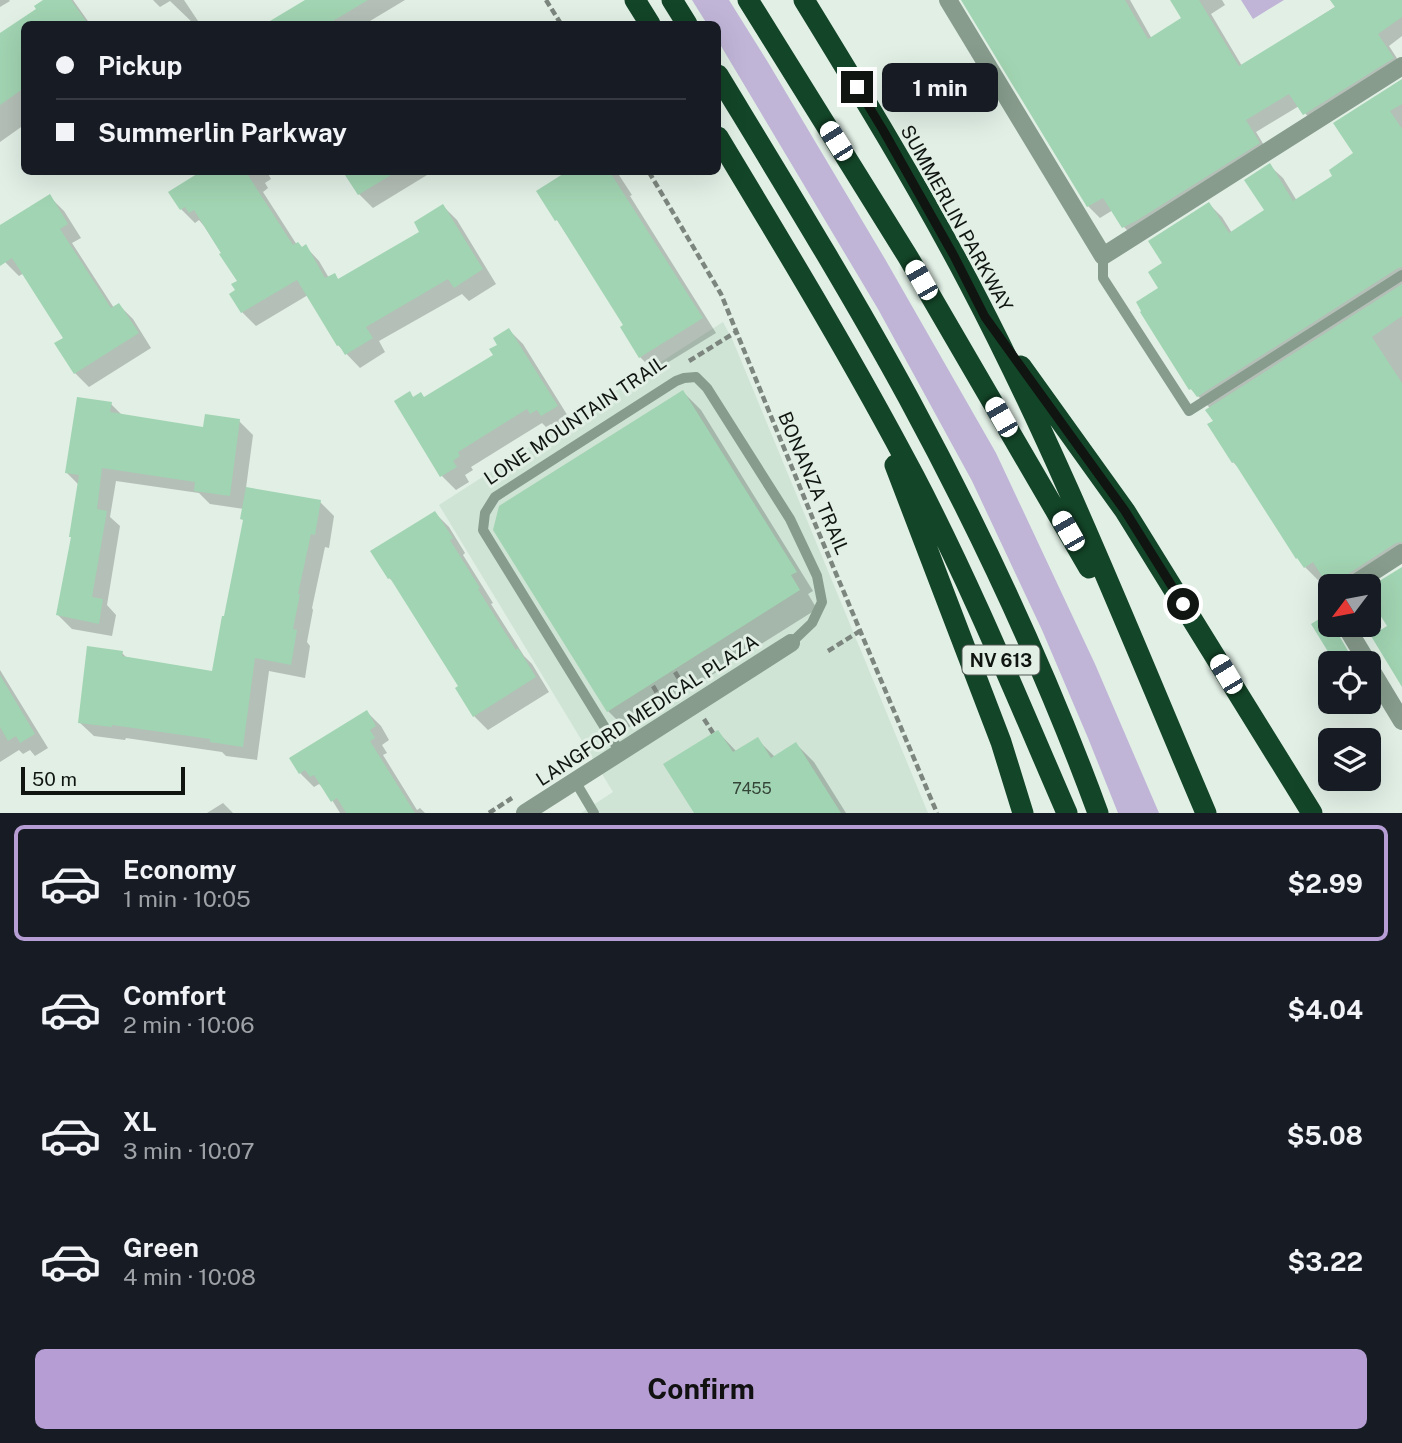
<!DOCTYPE html>
<html lang="en">
<head>
<meta charset="utf-8">
<style>
	body { margin:0; font-family:"Public Sans",sans-serif; background:#242831; color:#f1f3f6; height:100vh; display:flex; flex-direction:column; font-size:26px; white-space:nowrap }
	* { box-sizing:border-box; margin:0 }
	p { font-size:23px; color:#9ea1a6 }
	.icon { flex:none; width:38px; height:38px; fill:none; stroke:currentColor; stroke-width:2; stroke-linecap:round; stroke-linejoin:round }
	.map { position:relative; height:813px; overflow:hidden }
	.side { display:flex; flex-direction:column; background:#171b24; flex:1 }
	.side>* { flex:none }
	.hud { position:absolute; left:21px; top:21px; width:700px; height:154px; border-radius:10px; box-shadow:0 7px 28px #0002; display:grid; align-content:center; height:154px; padding:0 35px; background:#171b24 }
	.needle { width:46px; rotate:238deg }
	.fabs { position:absolute; left:1318px; top:574px; display:grid; gap:14px }
	.fabs a { display:grid; place-items:center; width:63px; height:63px; border-radius:10px; background:#171b24; box-shadow:0 7px 28px #0002; font-size:35px }
	.scale { position:absolute; left:21px; bottom:18px; width:164px; box-sizing:border-box; padding-left:7px; border:4px solid #101511; border-top:0; font-size:19px; line-height:24px; white-space:nowrap; color:#101511; -webkit-text-stroke:5px #e1efe5; paint-order:stroke }
	.end { position:absolute; width:32px; height:32px; margin:-16px; border:9px solid #101511; background:#fff; box-shadow:0 0 0 4px #fff }
	.from { border-radius:50% }
	.bubble { position:absolute; height:49px; border-radius:10px; background:#171b24; box-shadow:0 7px 28px #0002; font-size:23px; font-weight:700; line-height:49px; text-align:center }
	.car { position:absolute; width:21px; height:42px; margin:-21px -10px; border-radius:9px; box-shadow:0 0 5px 2px #0007; background:linear-gradient(#fff 24%,#345 0 40%,#fff 0 76%,#345 0 86%,#fff 0) }
	.hud b { display:flex; align-items:center; gap:24px; height:66px; font-size:26px }
	.hud b+b { border-top:2px solid #363941 }
	.hud i { width:18px; height:18px; background:#f1f3f6 }
	ul { padding:12px 0 0; list-style:none }
	li { display:flex; align-items:center; gap:21px; height:116px; margin:0 14px 10px; padding:0 21px; border:4px solid transparent; border-radius:10px }
	li div { flex:1 }
	li b { display:block; font-size:26px }
	li em { font-style:normal; font-weight:700 }
	li.active { border-color:#b69ed5 }
	li>.icon { width:63px; height:63px; stroke-width:1.5 }
	.cta { display:flex; gap:14px; margin-top:auto; padding:14px 35px }
	.cta a { flex:1; height:80px; border-radius:10px; background:#b69ed5; color:#111; font-size:28px; font-weight:700; line-height:80px; text-align:center }
	.map>svg:first-child { display:block }
	.built { fill:#cfe4d5 }
	.green { fill:#c0b5d7 }
	.shadow { fill:#0003 }
	.building { fill:#a1d4b2 }
	.lines { fill:none; stroke-linecap:round; stroke-linejoin:round }
	.path { stroke:#7c857e; stroke-width:4.5; stroke-dasharray:7 3.5; stroke-linecap:butt }
	.service { stroke:#879c8d; stroke-width:10 }
	.minor { stroke:#879c8d; stroke-width:18 }
	.motorway { stroke:#134528; stroke-width:21 }
	.route { stroke:#101511; stroke-width:9 }
	.labels { text-anchor:middle; dominant-baseline:central; stroke-width:6; stroke-linejoin:round; paint-order:stroke }
	.number-label { font-size:16px; fill:#344539 }
	.shield { fill:#e1efe5; stroke:#4f5651; stroke-width:2 }
	.shield-label { font-size:18px; font-weight:bold; fill:#101511 }
	.street-label { font-size:19px; fill:#101511; stroke:#e1efe5 }
</style>
</head>
<body>
<div class="map">
<svg width="1402" height="813" viewBox="0 0 1402 813">
	<rect width="100%" height="100%" fill="#e1efe5"/>
	<!-- built -->
	<path class="built" d="M723,322L733,341L928,813H581L613,792L439,505Z"/>
	<!-- green -->
	<path class="green" d="M692,0H729L769,64L885,259L996,453L1095,664L1159,813H1118L1088,738L1042,630L972,481L878,309L718,41V24H707Z
		M1241,0H1284L1253,19Z"/>
	<!-- shadow -->
	<path class="shadow" d="M0,0H9L10,1L0,7Z
		M46,0H73L90,24H24V125L0,142V35L38,10Z
		M153,0H184L200,24H194L170,1L160,7Z
		M308,0H405L365,24H282L278,18Z
		M962,0H1130L1152,39L1183,20L1171,0H1222L1225,5L1211,14L1242,66L1346,0H1402V36L1389,46L1402,66L1316,126L1299,106L1256,132L1270,155L1136,239L1124,227L1113,210L1100,218L1088,206Z
		M1402,82V560L1362,586H1330L1324,576L1318,580L1305,567L1239,468L1233,462L1211,409L1191,389L1160,288L1165,264L1209,204L1222,217L1232,233L1266,211L1270,166L1283,178L1297,201L1335,176L1355,154Z
		M204,172H267L271,179L265,183L268,188L263,192L297,245L303,248L306,247L319,261L329,278L334,275L339,280L422,232L443,206L457,220L496,284L469,301L462,294L379,341L385,352L360,368L338,345L308,295L256,326L242,312L238,290L239,281L204,226L199,220L195,223L181,209L170,193Z
		M345,172H432L373,208L359,194Z
		M569,172H617L632,195L630,196L716,333L654,371L640,357L626,325L538,191Z
		M50,197L64,211L81,238L72,243L114,308L119,305L133,319L151,348L89,387L75,373L65,338L24,273L19,276L5,262L0,254V227Z
		M509,330L523,344L571,421L557,429L551,424L546,427L542,423L471,467L473,470L465,475L469,482L456,490L442,476L396,402L409,393L414,398H424L495,356L499,345Z
		M683,392L701,410L813,591L808,594L817,609L626,729L608,711Z
		M111,404L123,416L204,429L239,421L253,435L246,488L320,502L334,516L329,548L325,547L312,608L313,610L307,642L310,646L305,678L269,671L257,760L226,756L222,752L126,738L125,740L94,736L79,722L122,653L128,659L213,673L245,522L244,509L210,504L199,493L116,481L110,517L120,526L107,605L116,615L112,636L72,629L58,615L72,538L79,485L67,473Z
		M435,513L449,527L465,553L463,555L493,603L491,604L524,656L532,664L549,692L488,730L474,716L460,687L396,584L389,578Z
		M0,670L48,748L35,756L30,750L23,754L19,750L0,762Z
		M367,712L381,726L389,740L382,745L387,753L383,755L417,810L420,808L425,813H340L326,790L319,784L314,787L300,773Z
		M718,732L737,752L757,739L775,757L796,744L814,762L846,813H696Z
		M223,803L233,813H207Z"/>
	<!-- building -->
	<path class="building" d="M43,0H71L88,24H24V88L0,105V33L36,9L34,6Z
		M305,0H368L328,24H265Z
		M961,0H1125L1148,39L1181,18L1170,0H1199L1239,66L1335,7L1330,0H1402V17L1378,34L1394,58L1303,115L1289,94L1246,120L1260,143L1136,221L1122,228L1103,198L1087,207Z
		M1402,79V104L1390,111L1402,129V267L1398,268L1197,397L1191,389L1189,390L1160,344L1140,312L1141,311L1136,302L1158,288L1148,272L1162,263L1148,241L1209,202L1229,233L1264,210L1244,180L1270,163L1293,201L1332,176L1329,170L1353,153L1333,123Z
		M200,172H246L293,245L298,242L302,247L306,244L325,278L335,273L338,279L419,232L414,222L443,204L483,269L454,288L448,279L366,327L373,338L345,355L339,345L337,346L297,280L241,313L229,294L235,290L231,284L237,281L219,254L221,253L194,210L189,213L185,207L180,210L168,192Z
		M343,172H396L358,195Z
		M566,172H610L703,318L639,358L620,327L623,325L557,220L555,221L536,191Z
		M50,194L68,224L60,229L111,308L119,303L139,333L74,374L54,343L63,338L12,258L0,266V225Z
		M1402,284V316L1372,337L1402,383V542L1396,543L1345,576L1340,582L1334,586H1330V589L1313,562L1304,568L1297,558L1296,559L1234,462L1232,463L1207,424L1213,421L1205,410Z
		M509,328L558,406L541,416L537,410L530,414L527,409L458,452L460,456L453,461L457,467L440,477L394,401L410,391L413,397L421,392L424,397L493,355L489,349L497,345L493,338Z
		M683,390L797,572L791,575L800,590L607,712L493,530L499,506Z
		M77,397L112,402L110,412L203,427L205,414L240,419L230,496L194,491L195,482L102,468L97,509L107,511L92,597L103,599L99,624L56,615L71,537H69L79,475L65,473Z
		M246,487L321,500L315,535L311,534L298,594H300L293,629L297,630L291,665L255,658L243,747L210,742V739L112,725V727L78,723L87,646L123,651L122,656L212,671L222,616H224L243,520L240,519Z
		M435,511L453,538L450,540L480,588L478,589L516,650L518,648L536,677L473,717L455,688L458,686L390,578L388,579L370,551Z
		M1402,567V687L1371,636L1387,626L1368,596V588Z
		M1327,614L1330,620V625H1333L1355,663H1335L1311,624Z
		M0,675L35,734L20,743L16,736L8,741L0,727Z
		M367,710L376,726L370,730L375,738L370,741L415,813H346L337,798L331,802L314,775L310,777L305,770L299,774L289,758Z
		M718,730L733,752L758,737L771,758L796,742L841,813H694L663,764Z"/>
	<g class="lines">
		<!-- path -->
		<path class="path" d="M546,0L561,24
			M649,172L721,294L813,519L937,813
			M689,361L736,332
			M828,651L860,631
			M675,672L685,688
			M653,686L663,703
			M704,719L713,733
			M489,813L512,798"/>
		<!-- service -->
		<path class="service" d="M1103,256V278L1189,411L1402,275
			M620,752L483,530L485,513L495,497L676,381L684,378L696,377L707,388L790,519L817,576L822,602L812,623L791,643
			M575,781L594,813"/>
		<!-- minor -->
		<path class="minor" d="M948,0L1103,256L1402,66
			M1351,586L1402,553
			M1345,625L1368,663
			M1368,665L1402,721
			M525,813L791,643"/>
		<!-- motorway -->
		<path class="motorway" d="M635,0L650,24
			M672,0L687,24
			M748,0L908,257L1089,568
			M804,0C861,93 918,186 969,283C1059,454 1130,635 1206,813
			M718,75C783,182 849,289 909,399C981,532 1046,671 1098,813
			M718,137C785,248 853,360 914,476C971,585 1018,700 1067,813
			M1021,366L1125,511L1312,813
			M895,465L1001,742L1023,813"/>
	</g>
	<g class="lines">
		<!-- route -->
		<path class="route" d="M857,87L883,130L954,256L985,317L1125,511L1183,604"/>
	</g>
	<g class="labels">
		<!-- number labels -->
		<g class="number-label">
			<text x="752" y="788">7455</text>
		</g>
		<!-- shield labels -->
		<rect class="shield" x="962.5" y="645.5" width="77" height="29" rx="5"/>
		<g class="shield-label">
			<text x="1001" y="660">NV 613</text>
		</g>
		<!-- street labels -->
		<g class="street-label">
			<text transform="translate(957 218) rotate(61)">SUMMERLIN PARKWAY</text>
			<text transform="translate(575 420) rotate(-34)">LONE MOUNTAIN TRAIL</text>
			<text transform="translate(814 483) rotate(67)">BONANZA TRAIL</text>
			<text transform="translate(647 710) rotate(-33)">LANGFORD MEDICAL PLAZA</text>
		</g>
	</g>
</svg>
<div class="fabs">
<a><svg class="needle" viewBox="-14 -14 28 28"><path d="M0-13l5 13h-10z" fill="#e53935"/><path d="M0 13l5-13h-10z" fill="#9ea1a6"/></svg></a>
<a><svg class="icon" aria-label="locate" viewBox="0 0 24 24"><circle cx="12" cy="12" r="6"/><path d="M12 2v4M12 18v4M2 12h4M18 12h4"/></svg></a>
<a><svg class="icon" aria-label="layers" viewBox="0 0 24 24"><path d="M12 4l9 5-9 5-9-5zM3 14l9 5 9-5"/></svg></a>
</div>
<div class="scale">50 m</div>
<i class="end from" style="left:1183px;top:604px"></i>
<i class="end" style="left:857px;top:87px"></i>
<div class="bubble" style="left:882px;top:63px;width:116px">1 min</div>
<i class="car" style="left:836px;top:141px;rotate:328deg"></i>
<i class="car" style="left:921px;top:280px;rotate:330deg"></i>
<i class="car" style="left:1001px;top:417px;rotate:330deg"></i>
<i class="car" style="left:1068px;top:531px;rotate:330deg"></i>
<i class="car" style="left:1226px;top:674px;rotate:329deg"></i>
<div class="hud">
<b><i class="from"></i>Pickup</b>
<b><i></i>Summerlin Parkway</b>
</div>
</div>
<section class="side">
<ul>
<li class="active"><svg class="icon" aria-label="car" viewBox="0 0 24 24"><path d="M5 17H2v-5l4-1 3-4h7l3 4 3 1v5h-3M9 17h6M6 11h13"/><circle cx="7" cy="17" r="2"/><circle cx="17" cy="17" r="2"/></svg><div><b>Economy</b><p>1 min · 10:05</p></div><em>$2.99</em></li>
<li><svg class="icon" aria-label="car" viewBox="0 0 24 24"><path d="M5 17H2v-5l4-1 3-4h7l3 4 3 1v5h-3M9 17h6M6 11h13"/><circle cx="7" cy="17" r="2"/><circle cx="17" cy="17" r="2"/></svg><div><b>Comfort</b><p>2 min · 10:06</p></div><em>$4.04</em></li>
<li><svg class="icon" aria-label="car" viewBox="0 0 24 24"><path d="M5 17H2v-5l4-1 3-4h7l3 4 3 1v5h-3M9 17h6M6 11h13"/><circle cx="7" cy="17" r="2"/><circle cx="17" cy="17" r="2"/></svg><div><b>XL</b><p>3 min · 10:07</p></div><em>$5.08</em></li>
<li><svg class="icon" aria-label="car" viewBox="0 0 24 24"><path d="M5 17H2v-5l4-1 3-4h7l3 4 3 1v5h-3M9 17h6M6 11h13"/><circle cx="7" cy="17" r="2"/><circle cx="17" cy="17" r="2"/></svg><div><b>Green</b><p>4 min · 10:08</p></div><em>$3.22</em></li>
</ul>
<div class="cta"><a>Confirm</a></div>
</section>
</body>
</html>
